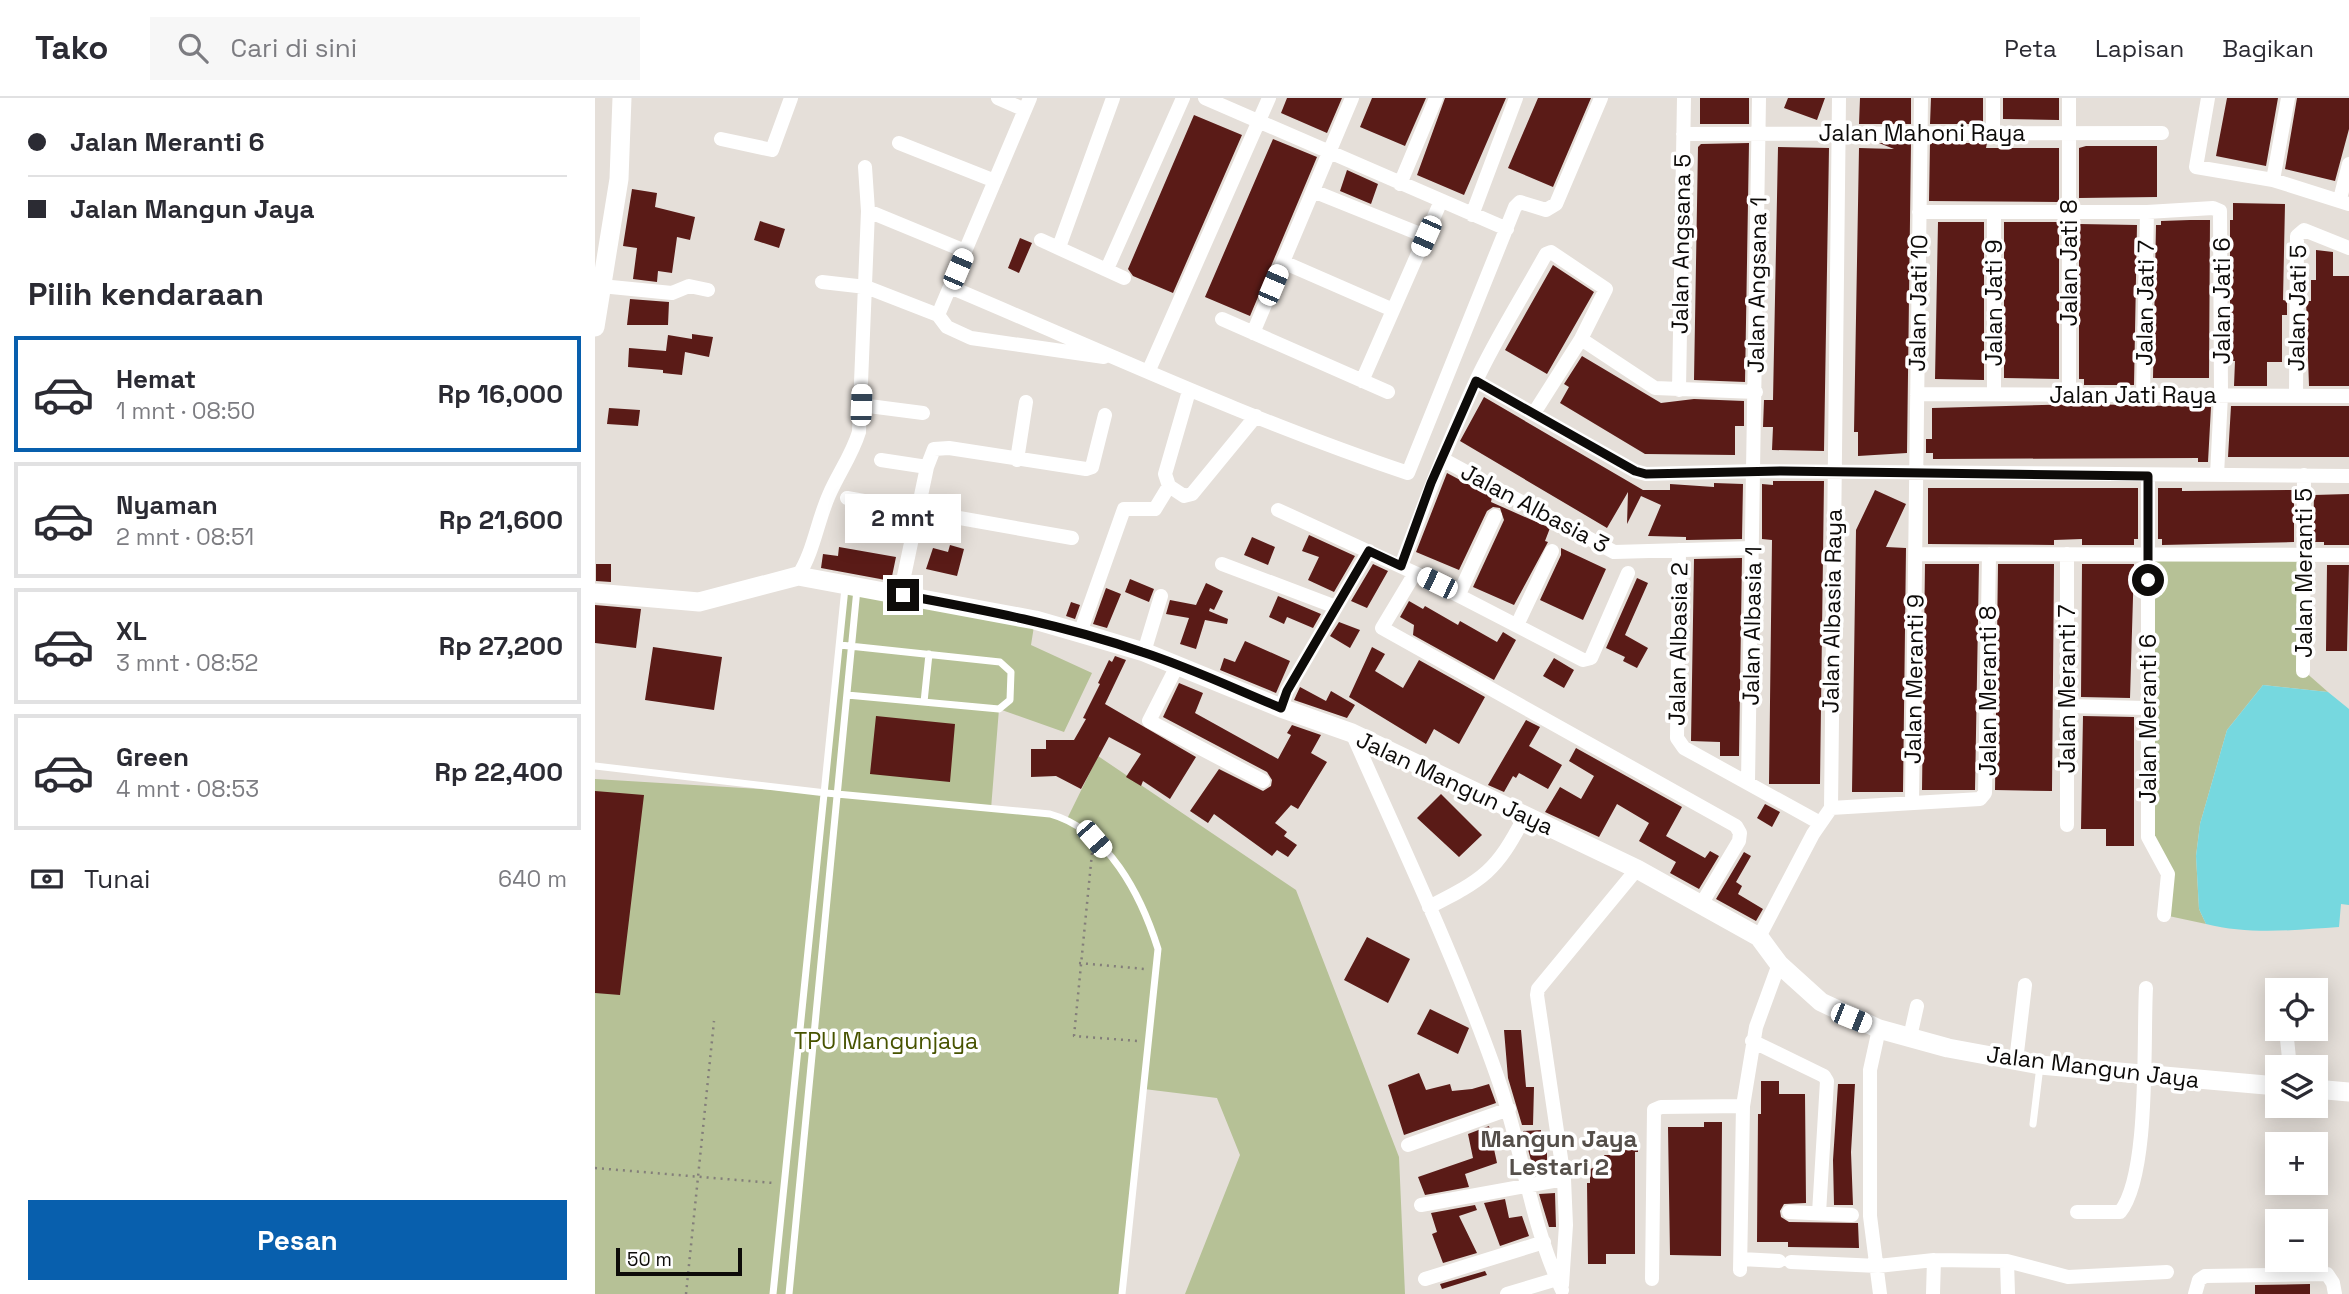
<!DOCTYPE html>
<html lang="id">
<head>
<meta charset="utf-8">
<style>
	body { margin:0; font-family:"Space Grotesk",sans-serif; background:#f7f7f7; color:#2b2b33; height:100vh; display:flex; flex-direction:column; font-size:26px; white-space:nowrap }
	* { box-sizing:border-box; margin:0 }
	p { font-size:23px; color:#7c7c81 }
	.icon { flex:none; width:38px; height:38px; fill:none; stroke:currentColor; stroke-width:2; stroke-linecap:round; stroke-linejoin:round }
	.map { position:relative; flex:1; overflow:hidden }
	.drawer { display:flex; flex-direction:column; background:#fff; width:595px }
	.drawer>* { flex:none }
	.guide { display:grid; align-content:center; height:154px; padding:0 28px; background:#fff }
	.tools { position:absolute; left:1670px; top:880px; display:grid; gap:14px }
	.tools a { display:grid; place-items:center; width:63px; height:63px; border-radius:0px; background:#fff; box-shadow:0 4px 18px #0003; font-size:35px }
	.scale { position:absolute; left:21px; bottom:18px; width:126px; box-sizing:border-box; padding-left:7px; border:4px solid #0d0b09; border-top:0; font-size:19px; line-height:24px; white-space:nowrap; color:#0d0b09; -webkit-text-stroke:5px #fff; paint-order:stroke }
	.end { position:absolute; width:32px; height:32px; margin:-16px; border:9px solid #0d0b09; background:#fff; box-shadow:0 0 0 4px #fff }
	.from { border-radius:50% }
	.bubble { position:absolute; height:49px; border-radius:0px; background:#fff; box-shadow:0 4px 18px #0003; font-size:23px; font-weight:700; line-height:49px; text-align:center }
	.car { position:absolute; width:21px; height:42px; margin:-21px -10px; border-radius:9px; box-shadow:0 0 5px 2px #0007; background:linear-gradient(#fff 24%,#345 0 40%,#fff 0 76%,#345 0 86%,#fff 0) }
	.guide b { display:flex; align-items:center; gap:24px; height:66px; font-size:26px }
	.guide b+b { border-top:2px solid #e1e1e2 }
	.guide i { width:18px; height:18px; background:#2b2b33 }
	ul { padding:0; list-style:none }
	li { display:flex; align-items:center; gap:21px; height:116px; margin:0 14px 10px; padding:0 14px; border:4px solid #e1e1e2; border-radius:0px }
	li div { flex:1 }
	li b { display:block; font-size:26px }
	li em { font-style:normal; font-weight:700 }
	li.on { border-color:#085fad }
	li>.icon { width:63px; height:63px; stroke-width:1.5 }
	h2 { padding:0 28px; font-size:32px; line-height:84px }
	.pay { display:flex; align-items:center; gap:18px; height:77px; padding:0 28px; font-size:26px }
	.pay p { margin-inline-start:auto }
	.action { display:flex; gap:14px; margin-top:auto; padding:14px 28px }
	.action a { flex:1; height:80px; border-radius:0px; background:#085fad; color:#fff; font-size:28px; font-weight:700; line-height:80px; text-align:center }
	header { display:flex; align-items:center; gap:42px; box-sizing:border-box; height:98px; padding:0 35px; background:#fff; border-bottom:2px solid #e1e1e2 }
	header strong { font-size:33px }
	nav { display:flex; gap:38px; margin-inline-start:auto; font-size:24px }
	.search { width:490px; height:63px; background:#f7f7f7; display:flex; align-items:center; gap:18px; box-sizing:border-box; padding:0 24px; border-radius:0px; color:#7c7c81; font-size:26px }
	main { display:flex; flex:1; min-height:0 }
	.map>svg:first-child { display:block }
	.green { fill:#b6c196 }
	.water { fill:#76d8df }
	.building { fill:#5a1b17 }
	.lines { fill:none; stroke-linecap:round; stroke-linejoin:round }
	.path { stroke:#837e7a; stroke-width:2.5; stroke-dasharray:2 5; stroke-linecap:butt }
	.lane { stroke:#fff; stroke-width:7 }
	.street { stroke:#fff; stroke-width:14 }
	.secondary { stroke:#fff; stroke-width:19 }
	.route { stroke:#0d0b09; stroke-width:9 }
	.labels { text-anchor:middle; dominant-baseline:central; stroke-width:7; stroke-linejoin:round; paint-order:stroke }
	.street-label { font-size:23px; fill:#0d0b09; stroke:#fff }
	.park-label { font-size:23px; fill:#475300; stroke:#fff }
	.neighbourhood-label { font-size:24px; font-weight:bold; fill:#554f4a; stroke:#fff }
</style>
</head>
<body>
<header>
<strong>Tako</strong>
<div class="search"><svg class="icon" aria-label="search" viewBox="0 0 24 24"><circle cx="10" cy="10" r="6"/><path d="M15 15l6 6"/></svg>Cari di sini</div>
<nav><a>Peta</a><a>Lapisan</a><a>Bagikan</a></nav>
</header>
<main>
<section class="drawer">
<div class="guide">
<b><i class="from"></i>Jalan Meranti 6</b>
<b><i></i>Jalan Mangun Jaya</b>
</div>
<h2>Pilih kendaraan</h2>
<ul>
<li class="on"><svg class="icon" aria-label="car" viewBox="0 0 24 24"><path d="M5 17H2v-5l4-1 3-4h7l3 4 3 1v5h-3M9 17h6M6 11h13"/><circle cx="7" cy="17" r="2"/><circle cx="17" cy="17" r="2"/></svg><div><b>Hemat</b><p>1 mnt · 08:50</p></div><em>Rp 16,000</em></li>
<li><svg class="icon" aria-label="car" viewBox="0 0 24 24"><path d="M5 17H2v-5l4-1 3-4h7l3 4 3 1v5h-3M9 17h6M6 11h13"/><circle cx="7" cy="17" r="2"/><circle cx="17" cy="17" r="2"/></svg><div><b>Nyaman</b><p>2 mnt · 08:51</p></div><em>Rp 21,600</em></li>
<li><svg class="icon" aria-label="car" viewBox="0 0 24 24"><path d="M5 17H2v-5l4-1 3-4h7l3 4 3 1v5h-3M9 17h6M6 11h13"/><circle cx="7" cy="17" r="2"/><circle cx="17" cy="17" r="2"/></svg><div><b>XL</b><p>3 mnt · 08:52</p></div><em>Rp 27,200</em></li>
<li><svg class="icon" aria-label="car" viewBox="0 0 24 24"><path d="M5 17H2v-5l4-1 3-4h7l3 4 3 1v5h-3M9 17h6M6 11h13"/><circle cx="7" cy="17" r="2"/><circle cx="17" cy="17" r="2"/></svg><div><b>Green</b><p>4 mnt · 08:53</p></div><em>Rp 22,400</em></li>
</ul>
<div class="pay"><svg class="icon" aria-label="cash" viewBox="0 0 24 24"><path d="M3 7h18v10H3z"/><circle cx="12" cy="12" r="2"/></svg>Tunai<p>640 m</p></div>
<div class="action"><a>Pesan</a></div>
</section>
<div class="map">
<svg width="1754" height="1196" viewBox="0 0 1754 1196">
	<rect width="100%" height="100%" fill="#e5dfd9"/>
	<!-- green -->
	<path class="green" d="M1554,457H1708V572L1733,594L1668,587L1632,632L1605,726L1601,758L1604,811L1611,826L1569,817L1573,790L1560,753Z
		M250,489L440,522L436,547L497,575L469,634L404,611L396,711L472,721L503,658L701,792L804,1059L810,1196H590L645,1057L622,1000L549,991L527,1196H0V681L230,695Z"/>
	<!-- water -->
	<path class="water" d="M1668,587L1733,594L1754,611V807L1746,806L1744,829C1699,832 1655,837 1611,826L1604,811L1601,758L1605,726L1632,632Z"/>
	<!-- building -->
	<path class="building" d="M692,0H747L732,35L686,15Z
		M777,0H831L810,48L765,29Z
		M850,0H911L869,97L822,77Z
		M943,0H996L958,89L913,70Z
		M1105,0H1154V26H1105Z
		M1193,0H1230L1222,22L1189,10Z
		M1265,0H1316V26H1264Z
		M1336,0H1388V26H1335Z
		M1408,0H1464V22L1408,21Z
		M1632,0H1683L1671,68L1621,58Z
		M1702,0H1754V31L1740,83L1690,71Z
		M599,17L647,37L578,195L538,178L533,171Z
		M678,41L722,59L655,218L610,199Z
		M1154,45L1150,284L1099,282L1103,49L1106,46Z
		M1284,45H1316L1312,355L1263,358V334H1259L1264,50L1299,51Z
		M1335,45H1392L1391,50H1464V104L1334,103Z
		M1491,48H1562V99L1484,100V50Z
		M1183,49L1234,50L1229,353L1177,352L1178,329H1168L1169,302H1178Z
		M752,72L783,86L776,106L745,93Z
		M37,91L62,95L60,109L100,119L95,142L82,139L77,175L63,173L62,184L38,181L42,150L28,148Z
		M1638,105L1690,106L1688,202L1692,203V217H1687V264H1672V288H1639L1640,263H1635V122H1638Z
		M1595,122H1615L1614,280H1558L1561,127H1566V123Z
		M165,123L190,131L184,150L159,142Z
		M1343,124H1389V282L1340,281Z
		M1409,124H1464V281L1409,280Z
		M1484,126L1542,127L1539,287H1489V281H1484Z
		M425,140L437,145L424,175L413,170Z
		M1721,152L1738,154V178H1754V288H1714L1711,203H1716V182H1721Z
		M958,167L999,194L952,276L910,252Z
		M35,201L74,204L73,227H32Z
		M97,236L118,239L114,259L90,254L87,277L68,275V272L33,269L34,250L71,253L73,237L97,241Z
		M987,258L1066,305L1099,301L1149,303V328H1140V357L1050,356L965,305L974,289L969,286Z
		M889,299L1048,392H1075V386L1119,389V385L1148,386L1147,441L1091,442V439L1053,438L1066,407L1046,398L1032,426L1033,394L1012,430L865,343Z
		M1489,306L1616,309L1613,364H1603V360L1338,361V355H1331V341H1337V310Z
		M1636,308H1754V359H1633Z
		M14,310L45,312L43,328L12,326Z
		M852,375L897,399L896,404L955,430L950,443L953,444L919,507L878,489L909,422L905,410L898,409L892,413L864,472L821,454Z
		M1178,383H1229L1225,686H1174L1177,442L1167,441V386L1178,387Z
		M1333,390H1543V441H1539V447H1487V441L1459,442V447L1333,446Z
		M1563,390H1587V393L1699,392V444L1567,447V441H1563Z
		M1280,392L1311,406L1291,449L1311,450L1308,694H1257L1261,432Z
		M1754,396V447H1729V444H1718L1719,397Z
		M714,437L760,458L739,494L713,482L724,459L707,453Z
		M657,439L680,449L673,467L649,457Z
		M355,447L369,451L362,478L331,471L338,450L353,454Z
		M244,449L301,459L296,483L226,470L228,456L243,458Z
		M966,450L1011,471L988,522L945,502L966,457Z
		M1147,460L1144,658H1125V644L1096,643L1099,461Z
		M1,466H16V484L1,483Z
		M778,466L793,473L772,510L756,503Z
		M1330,466H1384L1380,692H1327Z
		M1403,466H1459L1457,693L1400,692Z
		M1487,466H1539L1535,600L1486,599Z
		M1732,467H1754L1752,553H1731Z
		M1042,480L1053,485L1030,537L1053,550L1042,570L1028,563L1030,559L1011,550Z
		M535,481L559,491L554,504L530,494Z
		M611,485L628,493L619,512L615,510L614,513L633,521L632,526L610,522L601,551L585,546L594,520L571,516L575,502L601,507Z
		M511,490L526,496L512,530L498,526Z
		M683,498L726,516L718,530L692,519L689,526L674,519Z
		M814,503L828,511L830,508L863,527L865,523L902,544L908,534L921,542L899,582L818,537L819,527L805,519Z
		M476,504L485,507L480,521L471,518Z
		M0,507L46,511L41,550L0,545Z
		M744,524L765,532L755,550L735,538Z
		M650,543L695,563L681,595L625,572L629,560L640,564Z
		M58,549L127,559L119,612L50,602Z
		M777,549L790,556L780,573L808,590L824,562L890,599L864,646L839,631L831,646L754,599Z
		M520,558L531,562L510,606L601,659L575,701L548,683L546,688L531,679L546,656L514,639L486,691L461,678L436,679V651H451V642H479L491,621L488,620L505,586L503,585L514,562L517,564Z
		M959,560L979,572L969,590L948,578Z
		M584,585L608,595L600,615L683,661L696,637L692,635L697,627L726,637L716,655L732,664L703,711L696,707L680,725L692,734L689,738L702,747L693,759L682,752L677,758L619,716L613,725L595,713L624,671L668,693L676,688L677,682L672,674L568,619Z
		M705,589L731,603L736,593L760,607L752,620L699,602Z
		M281,618L360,626L355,684L275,676Z
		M1488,618L1539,619V748H1511V731H1486Z
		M931,622L945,629L934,648L967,667L953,691L924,675L921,680L918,678L909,694L893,687Z
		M981,650L1087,709L1071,738L1110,760L1115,753L1124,758L1104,791L1075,775L1081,764L1044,743L1054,725L1022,706L1004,739L950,714L965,689L986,701L999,678L974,663Z
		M0,693L49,697L25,897L0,895Z
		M846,696L887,737L864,759L822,720Z
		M1170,706L1185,714L1177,729L1162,720Z
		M1149,754L1156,758L1141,784L1147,788L1143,796L1168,811L1161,823L1121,801Z
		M772,839L815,861L793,905L749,882Z
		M835,911L874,930L863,956L822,936Z
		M909,932H926L931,989H939L938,1027H927L913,980Z
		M824,975L831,992L855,986L857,993L877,991L894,986L901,1005L809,1037L793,987Z
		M1166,983H1184V996H1210L1211,1105L1189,1106L1185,1113L1186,1119L1194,1124L1263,1125L1264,1150L1193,1149V1144H1162L1163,1016H1166Z
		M1243,986H1260L1256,1054L1258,1107H1239L1238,1062Z
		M1109,1024H1127L1126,1158L1075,1157L1073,1029H1109Z
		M894,1028L902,1065L870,1076L874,1089L830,1097L823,1079L878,1060L873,1036Z
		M946,1032V1052H952V1066H937L928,1033Z
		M1025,1040H1043V1054H1040V1156H1011V1166H993L992,1085H995V1071L1010,1066L1009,1057H1025Z
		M960,1095L961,1129H954L944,1096Z
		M910,1101L914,1120L927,1118L934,1138L905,1148L889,1105Z
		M880,1107L882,1112L864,1118L882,1155L848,1165L837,1136L842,1134L836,1115Z
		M890,1173L892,1177L847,1191L845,1186Z
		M1715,1186V1196H1660V1187Z"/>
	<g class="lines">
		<!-- path -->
		<path class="path" d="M497,755L479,938L543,943
			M484,865L550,871
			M0,1070L178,1085
			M91,1196L119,923"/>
		<!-- lane -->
		<path class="lane" d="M245,547L405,564L416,574L415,602L404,611L252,597
			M329,604L334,556
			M0,668L231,695L455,716C513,732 546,797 563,851L527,1196
			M1438,1026L1445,968
			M178,1196L250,490
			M194,1196L262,491"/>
		<!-- street -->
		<path class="street" d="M403,0L430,12
			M435,0L343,217L352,229L376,240L509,259
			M610,0L912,131
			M1474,0V296
			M1613,0L1601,69L1678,82L1754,106
			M1398,35V0
			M1088,36L1567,35
			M126,41L177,52L196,0
			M304,45L400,83
			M1678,82L1693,0
			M805,86L841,0
			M718,93L830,138
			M1745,101L1754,66
			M273,113L370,153
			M1324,114H1552L1618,110L1625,113L1626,297L1622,377
			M877,117L921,0
			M446,142L529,180
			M464,149L518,0
			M688,164L798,212
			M512,171L588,0
			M227,184L271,189L343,217
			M6,188L77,195L94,188L113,192
			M355,189C507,253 657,323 813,375L920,109L925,104L951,112L961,106L1006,0
			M627,221L793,294
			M658,235L757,0
			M986,241L1060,290L1161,294
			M554,272L674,0
			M767,283L846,103
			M881,283L1040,373L1051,376L1160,373L1754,378
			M1084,292L1089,0
			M594,293L570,376L574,388L589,398L597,396L661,318
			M1322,296L1754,298
			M1399,296V114
			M1548,297L1552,114
			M1701,298L1702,138L1709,132L1754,150
			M266,307L328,315
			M286,362L332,369
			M422,362L431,304
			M849,362L1019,454L1158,450
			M1553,378V739L1573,776L1569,817
			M252,400L477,440
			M683,412L820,475L988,562L996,560L1033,475
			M1084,452L1082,640L1089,650L1225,725
			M1321,456L1754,457
			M627,466L741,509
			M806,468C829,406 853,343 881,283C901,240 928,198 951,156L956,154L1011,191L986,241L939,315
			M820,475L787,530L1141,728L1145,735L1144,743L1107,805
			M203,478C219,453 222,424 234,397C243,376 257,357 264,334L273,113L270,69
			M864,496L900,418
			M308,497V483L332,369L339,351L354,350L491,371L497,369L510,317
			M923,525L957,453
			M485,535L529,411H560L574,388
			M549,554L566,498
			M582,568L554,623L668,683
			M1708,573L1709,377
			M1472,608L1551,610
			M686,610L692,593L774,453
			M757,635C807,748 861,861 902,978C927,1048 935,1125 967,1192
			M1153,683L1164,0
			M1317,705L1326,0
			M1236,710L1385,701L1390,695L1394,456
			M1472,727V456
			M834,809C889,781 901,774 930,718
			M1164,839L1218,736L1236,710L1244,0
			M1284,931L1275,972V1118L1285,1196
			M1691,931L1695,970
			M1315,939L1322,908
			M1157,943L1229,978L1232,983L1224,1115
			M1421,963L1430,887
			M813,1047L914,1011
			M826,1107L969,1081
			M1194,1114L1257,1117
			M1482,1114H1525C1555,1077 1548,943 1551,890
			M1146,1161L1184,1163
			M1412,1163L1413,1196
			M1196,1164L1283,1168L1339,1162L1412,1163L1473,1179L1572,1174
			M1145,1172L1148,1008L1161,929L1184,866
			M830,1181L949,1144
			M1057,1181L1059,1012L1066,1009L1148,1008
			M967,1187L971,1127L969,1081L942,897L943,891L1042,771
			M912,1196L962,1181
			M1338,1196L1339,1162
			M1600,1196L1604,1182L1610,1178L1732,1176L1738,1185L1740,1196"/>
		<!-- secondary -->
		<path class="secondary" d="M0,229L24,81L27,0
			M0,495L104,504L203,478L440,522L485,535L549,554L686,610L757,635L1042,771L1164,839L1184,866L1226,904L1284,931L1353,950L1445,967L1682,988
			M1720,991L1754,994"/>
	</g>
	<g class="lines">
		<!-- route -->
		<path class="route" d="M308,497C389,512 469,527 547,554C594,569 640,591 686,610L692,593L774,453L806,468L836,385L881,283L1040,373L1051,376L1186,373L1553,378V482"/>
	</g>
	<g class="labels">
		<!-- street labels -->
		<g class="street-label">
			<text x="1327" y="35">Jalan Mahoni Raya</text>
			<text transform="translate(1086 146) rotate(-89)">Jalan Angsana 5</text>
			<text transform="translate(1474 165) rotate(-90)">Jalan Jati 8</text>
			<text transform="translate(1162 187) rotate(-89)">Jalan Angsana 1</text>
			<text transform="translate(1627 203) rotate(-90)">Jalan Jati 6</text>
			<text transform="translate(1323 205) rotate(-89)">Jalan Jati 10</text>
			<text transform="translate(1399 205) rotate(-90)">Jalan Jati 9</text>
			<text transform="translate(1550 205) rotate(-89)">Jalan Jati 7</text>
			<text transform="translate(1702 210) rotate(-89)">Jalan Jati 5</text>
			<text x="1538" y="297">Jalan Jati Raya</text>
			<text transform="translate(940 410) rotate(28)">Jalan Albasia 3</text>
			<text transform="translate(1709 475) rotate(-90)">Jalan Meranti 5</text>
			<text transform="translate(1237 513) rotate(-89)">Jalan Albasia Raya</text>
			<text transform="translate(1157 528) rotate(-89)">Jalan Albasia 1</text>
			<text transform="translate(1083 546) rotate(-89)">Jalan Albasia 2</text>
			<text transform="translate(1319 581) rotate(-89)">Jalan Meranti 9</text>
			<text transform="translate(1472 591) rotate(-90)">Jalan Meranti 7</text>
			<text transform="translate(1393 593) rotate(-90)">Jalan Meranti 8</text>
			<text transform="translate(1553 621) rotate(-90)">Jalan Meranti 6</text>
			<text transform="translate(860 685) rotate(25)">Jalan Mangun Jaya</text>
			<text transform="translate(1498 969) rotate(7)">Jalan Mangun Jaya</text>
		</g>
		<!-- park labels -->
		<g class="park-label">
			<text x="291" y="943">TPU Mangunjaya</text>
		</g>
		<!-- neighbourhood labels -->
		<g class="neighbourhood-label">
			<text x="964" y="1040">Mangun Jaya<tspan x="964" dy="28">Lestari 2</tspan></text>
		</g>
	</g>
</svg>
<div class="tools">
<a><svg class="icon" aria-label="locate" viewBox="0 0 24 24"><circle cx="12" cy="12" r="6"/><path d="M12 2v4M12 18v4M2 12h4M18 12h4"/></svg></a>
<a><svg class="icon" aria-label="layers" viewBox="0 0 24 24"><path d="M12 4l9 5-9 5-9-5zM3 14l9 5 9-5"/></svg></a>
<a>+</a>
<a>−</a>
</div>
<div class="scale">50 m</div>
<i class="end from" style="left:1553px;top:482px"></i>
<i class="end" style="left:308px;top:497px"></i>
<div class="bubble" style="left:250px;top:396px;width:116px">2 mnt</div>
<i class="car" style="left:831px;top:138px;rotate:204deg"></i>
<i class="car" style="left:363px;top:171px;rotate:23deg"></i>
<i class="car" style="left:678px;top:187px;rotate:23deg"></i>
<i class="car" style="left:266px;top:307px;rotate:2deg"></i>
<i class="car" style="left:842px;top:485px;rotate:296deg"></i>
<i class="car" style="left:499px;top:741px;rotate:139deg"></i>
<i class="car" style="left:1256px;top:920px;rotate:112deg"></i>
</div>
</main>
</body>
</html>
